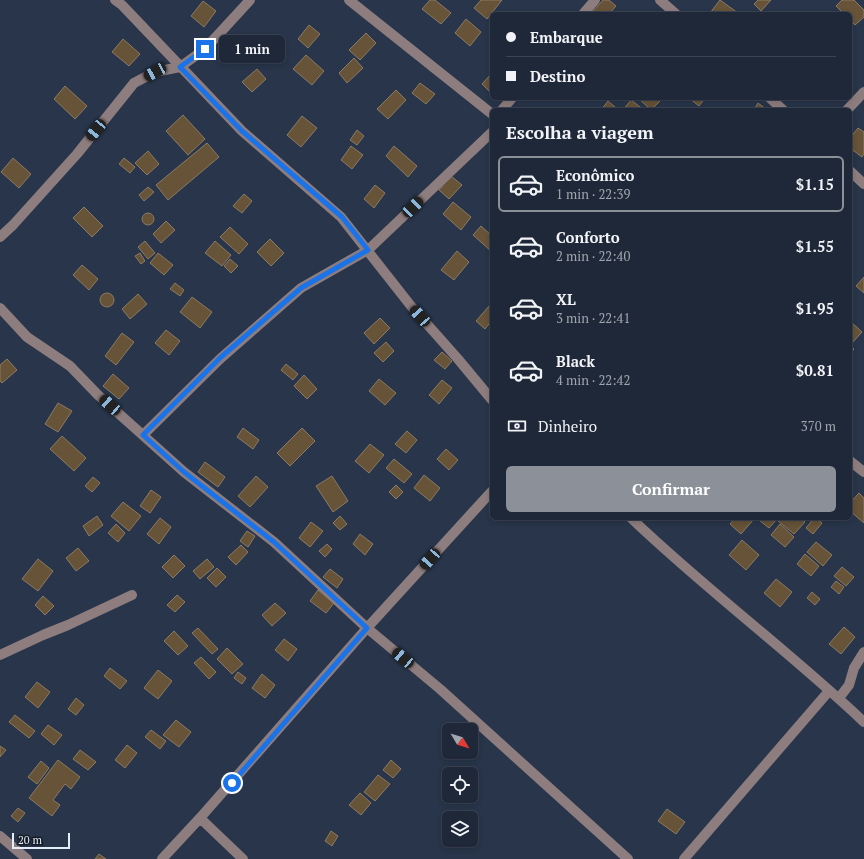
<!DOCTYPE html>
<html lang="pt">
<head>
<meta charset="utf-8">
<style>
	body { margin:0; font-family:"PT Serif",serif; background:#263040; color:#f1f3f6; height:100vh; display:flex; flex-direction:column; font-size:15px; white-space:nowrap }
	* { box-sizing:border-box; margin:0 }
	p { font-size:13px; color:#a1a6ae }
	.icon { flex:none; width:22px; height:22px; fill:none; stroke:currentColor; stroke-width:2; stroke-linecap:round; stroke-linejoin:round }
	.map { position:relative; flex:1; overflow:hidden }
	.drawer { position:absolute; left:490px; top:108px; width:362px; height:412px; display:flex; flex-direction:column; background:#1e2838; border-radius:6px; box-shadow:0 2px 6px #0003,0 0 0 1px #3c4453 }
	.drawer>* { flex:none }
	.top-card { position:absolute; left:490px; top:12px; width:362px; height:88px; border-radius:6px; box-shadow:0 2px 6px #0003,0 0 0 1px #3c4453; display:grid; align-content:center; height:88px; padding:0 16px; background:#1e2838 }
	.needle { width:26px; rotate:128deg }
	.tools { position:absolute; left:442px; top:723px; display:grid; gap:8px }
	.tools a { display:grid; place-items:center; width:36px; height:36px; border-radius:6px; background:#1e2838; box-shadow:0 2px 6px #0003,0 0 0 1px #3c4453; font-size:20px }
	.scale { position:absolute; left:12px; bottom:10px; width:58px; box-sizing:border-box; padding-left:4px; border:2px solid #e4ecfa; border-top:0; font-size:11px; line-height:14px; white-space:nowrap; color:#e4ecfa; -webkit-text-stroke:3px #161c26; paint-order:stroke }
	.end { position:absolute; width:18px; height:18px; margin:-9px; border:5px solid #1a73e8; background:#fff; box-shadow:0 0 0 2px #fff }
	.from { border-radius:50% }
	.bubble { position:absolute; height:28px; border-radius:6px; background:#1e2838; box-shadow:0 2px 6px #0003,0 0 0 1px #3c4453; font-size:13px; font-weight:600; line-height:28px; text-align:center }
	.car { position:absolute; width:12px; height:24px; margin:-12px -6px; border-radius:5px; box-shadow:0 0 3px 1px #0007; background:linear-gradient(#222 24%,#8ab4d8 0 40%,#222 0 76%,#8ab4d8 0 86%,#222 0) }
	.top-card b { display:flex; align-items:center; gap:14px; height:38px; font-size:15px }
	.top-card b+b { border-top:1px solid #3c4453 }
	.top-card i { width:10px; height:10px; background:#f1f3f6 }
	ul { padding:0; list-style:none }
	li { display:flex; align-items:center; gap:12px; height:56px; margin:0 8px 6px; padding:0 8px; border:2px solid transparent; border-radius:6px }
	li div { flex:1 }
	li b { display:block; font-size:15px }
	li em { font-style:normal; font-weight:600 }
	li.current { border-color:#8c9099 }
	li>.icon { width:36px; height:36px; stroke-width:1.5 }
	h2 { padding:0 16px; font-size:18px; line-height:48px }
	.pay { display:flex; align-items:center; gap:10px; height:44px; padding:0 16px; font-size:15px }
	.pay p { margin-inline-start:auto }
	.action { display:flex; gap:8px; margin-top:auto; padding:8px 16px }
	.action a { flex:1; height:46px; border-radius:6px; background:#8c9099; color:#fff; font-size:16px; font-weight:600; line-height:46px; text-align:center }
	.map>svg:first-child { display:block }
	.building { fill:#665338; stroke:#8c7b62 }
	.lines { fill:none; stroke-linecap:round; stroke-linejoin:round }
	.minor { stroke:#8e7d7e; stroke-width:10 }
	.route { stroke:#1a73e8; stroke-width:5 }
</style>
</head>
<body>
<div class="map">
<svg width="864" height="859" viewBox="0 0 864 859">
	<rect width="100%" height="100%" fill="#28354a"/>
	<!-- building -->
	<path class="building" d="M430,0H435L451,13L441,24L422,9Z
		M481,0H502L487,19L474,8Z
		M603,0H609L616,6L609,14H596L593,11Z
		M720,0L738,13V14L710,13Z
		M758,0H771L761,11L754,4Z
		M842,0H854L864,10V17L855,25L850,20V14H844L836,6Z
		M203,1L216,11L204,27L191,16Z
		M466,19L481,32L470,46L455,33Z
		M309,25L320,34L308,48L298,39Z
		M366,33L376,43L360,60L349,50Z
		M123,39L140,54L129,66L112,52Z
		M306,55L324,71L312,85L293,69Z
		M354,58L363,68L347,83L339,73Z
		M257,69L266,79L252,92L242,82Z
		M492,73V94L482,84Z
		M420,83L435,94L426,104L412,93Z
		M65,86L87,106L75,119L54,99Z
		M396,90L406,100L388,119L377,109Z
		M638,98H656L660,101L651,110Z
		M689,98H705L699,106Z
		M631,100L644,110H623Z
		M608,101L615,107L613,110H601Z
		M758,103L767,110H754Z
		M183,115L205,139L188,155L166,131Z
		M302,116L317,128L301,147L287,135Z
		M858,128L864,132V154L862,157L850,148V138Z
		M357,130L364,136L357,145L350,140Z
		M207,143L219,157L168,200L156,185Z
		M351,146L363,155L352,169L341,160Z
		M394,146L417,166L408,177L386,156Z
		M148,151L159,164L147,175L135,163Z
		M13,158L31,174L19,188L1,172Z
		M124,158L135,167L130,173L119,164Z
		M451,176L462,185L449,199L439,190Z
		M375,185L385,193L374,208L364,199Z
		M148,187L154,192L144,201L139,195Z
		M244,194L252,201L242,213L233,206Z
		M453,202L471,217L461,230L443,214Z
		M84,207L103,226L92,237L73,218Z
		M142 219a6 6 0 1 1 12 0a6 6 0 1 1-12 0Z
		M166,221L175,230L161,243L153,234Z
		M481,226L492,236V252L473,235Z
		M230,227L248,244L239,254L220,237Z
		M270,239L284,253L271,266L257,252Z
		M145,241L155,253L148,259L138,247Z
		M215,241L231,255L222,266L205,253Z
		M457,251L469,262L454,280L441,270Z
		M140,253L145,261L141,264L135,256Z
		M158,253L173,265L164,275L150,263Z
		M230,259L238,266L231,273L224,266Z
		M82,265L98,279L89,290L73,275Z
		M864,277V293L856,286Z
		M175,283L184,290L180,296L170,289Z
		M100 300a7 7 0 1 1 14 0a7 7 0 1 1-14 0Z
		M138,294L147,304L130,319L122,309Z
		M192,297L212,312L200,328L180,312Z
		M490,305L492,307V320L485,329L476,321Z
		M380,318L390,328L374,344L364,333Z
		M850,321L862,332L852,343L850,341Z
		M166,330L180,341L169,355L155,343Z
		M122,333L134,342L116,365L105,356Z
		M386,342L394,351L383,362L374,353Z
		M850,346L854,349L850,354Z
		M442,352L452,361L445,369L434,360Z
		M7,359L17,370L2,383L0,381V365Z
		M286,364L298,374L293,380L281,370Z
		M113,374L129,388L119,399L103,386Z
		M304,375L317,389L307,399L294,386Z
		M379,379L396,393L385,405L369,391Z
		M442,380L452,388L439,404L429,395Z
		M58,403L72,411L58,432L45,424Z
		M243,428L259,440L253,449L237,437Z
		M302,428L315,441L290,466L277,453Z
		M407,431L417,440L406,453L395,444Z
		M62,436L86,458L74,471L50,449Z
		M370,444L384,455L369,473L355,461Z
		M446,449L458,460L449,470L437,459Z
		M394,459L412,474L404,483L386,468Z
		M205,462L225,477L218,487L198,472Z
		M424,475L440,488L430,501L414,488Z
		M256,476L268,487L250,507L238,496Z
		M332,476L348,501L333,512L316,486Z
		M93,477L100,483L92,492L85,486Z
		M396,485L403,492L396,499L389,492Z
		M151,490L161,497L150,513L140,506Z
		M859,493L864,498V523L850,511V503Z
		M123,502L141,516L129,531L111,516Z
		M97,516L103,525L89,536L83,526Z
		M340,516L347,524L340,530L333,523Z
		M160,518L171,527L159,544L147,534Z
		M735,518H753L754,519L741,534L730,524Z
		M761,518H778L769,528L759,520Z
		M781,518H801L805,522L794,534L778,521Z
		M814,518H816L822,523L813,534L806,528Z
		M311,522L323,531L310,547L299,538Z
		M116,524L125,533L118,542L108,533Z
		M780,524L794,537L785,547L771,535Z
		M247,531L255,536L248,547L240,541Z
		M360,534L373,544L365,555L353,544Z
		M742,540L759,555L746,570L729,555Z
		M816,542L832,555L823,566L807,552Z
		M327,544L332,549L325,557L319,551Z
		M241,545L248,552L236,565L228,557Z
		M78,548L89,561L76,571L66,558Z
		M805,554L819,566L811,576L797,564Z
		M174,555L185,566L173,578L162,567Z
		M38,559L53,571L38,591L22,579Z
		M207,559L214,567L200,579L193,571Z
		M842,567L854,577L846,586L834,576Z
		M217,568L226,577L216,587L207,578Z
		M330,569L343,579L337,588L323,577Z
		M776,579L792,592L780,607L764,593Z
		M836,581L844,587L839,594L831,587Z
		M318,590L334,603L326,613L310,601Z
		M812,592L820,599L815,605L807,598Z
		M177,595L185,602L175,612L167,605Z
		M43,596L54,606L45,615L35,605Z
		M275,603L286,613L272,626L262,615Z
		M844,627L855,637L841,654L829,644Z
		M198,628L218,649L212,654L192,633Z
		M174,631L188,646L178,655L164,641Z
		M284,639L297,649L288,661L275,650Z
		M227,648L243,664L232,674L217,659Z
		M201,657L216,672L209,679L194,663Z
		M110,668L127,681L120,689L104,676Z
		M158,670L172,681L158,699L144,688Z
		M238,672L246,678L242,684L234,678Z
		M262,674L275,685L265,698L252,688Z
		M37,682L50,692L38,708L25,697Z
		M76,698L84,705L76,715L68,709Z
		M15,715L35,731L29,738L9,722Z
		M176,720L191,732L179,747L163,735Z
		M48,725L62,735L54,745L41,734Z
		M151,730L166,741L160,749L145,737Z
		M127,745L137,753L125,768L115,760Z
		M0,746L6,750L0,757Z
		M80,750L96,762L88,770L73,759Z
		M58,760L80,777L71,789L65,784L53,800L60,805L52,816L29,798Z
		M391,760L401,769L393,778L383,770Z
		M41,761L49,768L37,784L28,777Z
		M378,775L390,784L375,801L364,792Z
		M360,793L371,803L361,815L349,805Z
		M18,808L25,813L18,822L11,816Z
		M667,809L685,822L676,834L658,821Z
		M331,831L338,836L332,846L325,841Z
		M99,854L106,859H95Z"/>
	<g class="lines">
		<!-- minor -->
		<path class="minor" d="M115,0L122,5L242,131L341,217L411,306L458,359L492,400
			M349,0L492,114
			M660,0L676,14
			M583,14L595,0
			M770,98L783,110
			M502,110L512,98
			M847,110L864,92
			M850,171L864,184
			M0,237L13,225L77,154L134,83L155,72L180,67L205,49L250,0
			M0,308L27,337L70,366L98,395L184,472L274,542L367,628L440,689L628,859
			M143,435L220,359L301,288L368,250L492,132
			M850,461L864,472
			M631,518C705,589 789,651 864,722
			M0,655L43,635L68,625L132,595
			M839,698L849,685L854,668L864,652
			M200,818L243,859
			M0,836L27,859
			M162,859L200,818L367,628L492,491
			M684,859L829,691"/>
	</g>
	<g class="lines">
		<!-- route -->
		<path class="route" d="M205,49L180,67L242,131L342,217L368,250L301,288L220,358L143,435L184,472L274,542L367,628L232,783"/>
	</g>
</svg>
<div class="tools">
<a><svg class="needle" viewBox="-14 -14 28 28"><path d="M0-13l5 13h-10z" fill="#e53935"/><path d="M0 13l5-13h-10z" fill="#a1a6ae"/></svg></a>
<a><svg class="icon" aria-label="locate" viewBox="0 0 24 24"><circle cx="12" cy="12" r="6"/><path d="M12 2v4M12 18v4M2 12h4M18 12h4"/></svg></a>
<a><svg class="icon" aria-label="layers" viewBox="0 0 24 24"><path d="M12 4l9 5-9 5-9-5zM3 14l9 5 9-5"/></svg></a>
</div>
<div class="scale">20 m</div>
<i class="end from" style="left:232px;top:783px"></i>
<i class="end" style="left:205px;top:49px"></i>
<div class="bubble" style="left:219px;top:35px;width:66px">1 min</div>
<i class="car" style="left:155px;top:72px;rotate:242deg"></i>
<i class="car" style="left:96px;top:130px;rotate:219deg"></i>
<i class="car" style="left:413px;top:207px;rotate:46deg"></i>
<i class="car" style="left:420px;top:316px;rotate:318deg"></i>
<i class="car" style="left:110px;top:405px;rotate:312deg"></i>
<i class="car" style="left:430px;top:559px;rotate:222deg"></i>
<i class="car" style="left:403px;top:658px;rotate:310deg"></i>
<div class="top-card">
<b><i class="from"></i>Embarque</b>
<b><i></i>Destino</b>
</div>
<section class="drawer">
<h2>Escolha a viagem</h2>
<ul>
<li class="current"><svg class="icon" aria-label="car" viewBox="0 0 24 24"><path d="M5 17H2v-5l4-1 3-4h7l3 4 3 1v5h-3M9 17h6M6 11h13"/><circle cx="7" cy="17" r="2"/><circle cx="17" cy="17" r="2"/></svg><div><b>Econômico</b><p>1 min · 22:39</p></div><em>$1.15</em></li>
<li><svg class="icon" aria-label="car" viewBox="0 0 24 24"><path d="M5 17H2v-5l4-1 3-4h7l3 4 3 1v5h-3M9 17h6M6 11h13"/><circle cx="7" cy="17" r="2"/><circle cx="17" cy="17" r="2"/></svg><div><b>Conforto</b><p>2 min · 22:40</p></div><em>$1.55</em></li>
<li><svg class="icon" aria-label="car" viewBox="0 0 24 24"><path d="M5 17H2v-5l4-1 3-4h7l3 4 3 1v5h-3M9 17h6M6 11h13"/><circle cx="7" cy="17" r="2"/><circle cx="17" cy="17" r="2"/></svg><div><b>XL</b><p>3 min · 22:41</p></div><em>$1.95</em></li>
<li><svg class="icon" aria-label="car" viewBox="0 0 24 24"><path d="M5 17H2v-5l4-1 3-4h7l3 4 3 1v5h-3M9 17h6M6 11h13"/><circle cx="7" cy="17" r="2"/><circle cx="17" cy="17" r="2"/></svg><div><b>Black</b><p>4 min · 22:42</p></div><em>$0.81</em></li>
</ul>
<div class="pay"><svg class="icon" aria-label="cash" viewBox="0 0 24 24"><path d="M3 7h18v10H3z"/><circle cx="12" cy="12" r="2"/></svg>Dinheiro<p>370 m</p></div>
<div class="action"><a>Confirmar</a></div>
</section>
</div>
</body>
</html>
